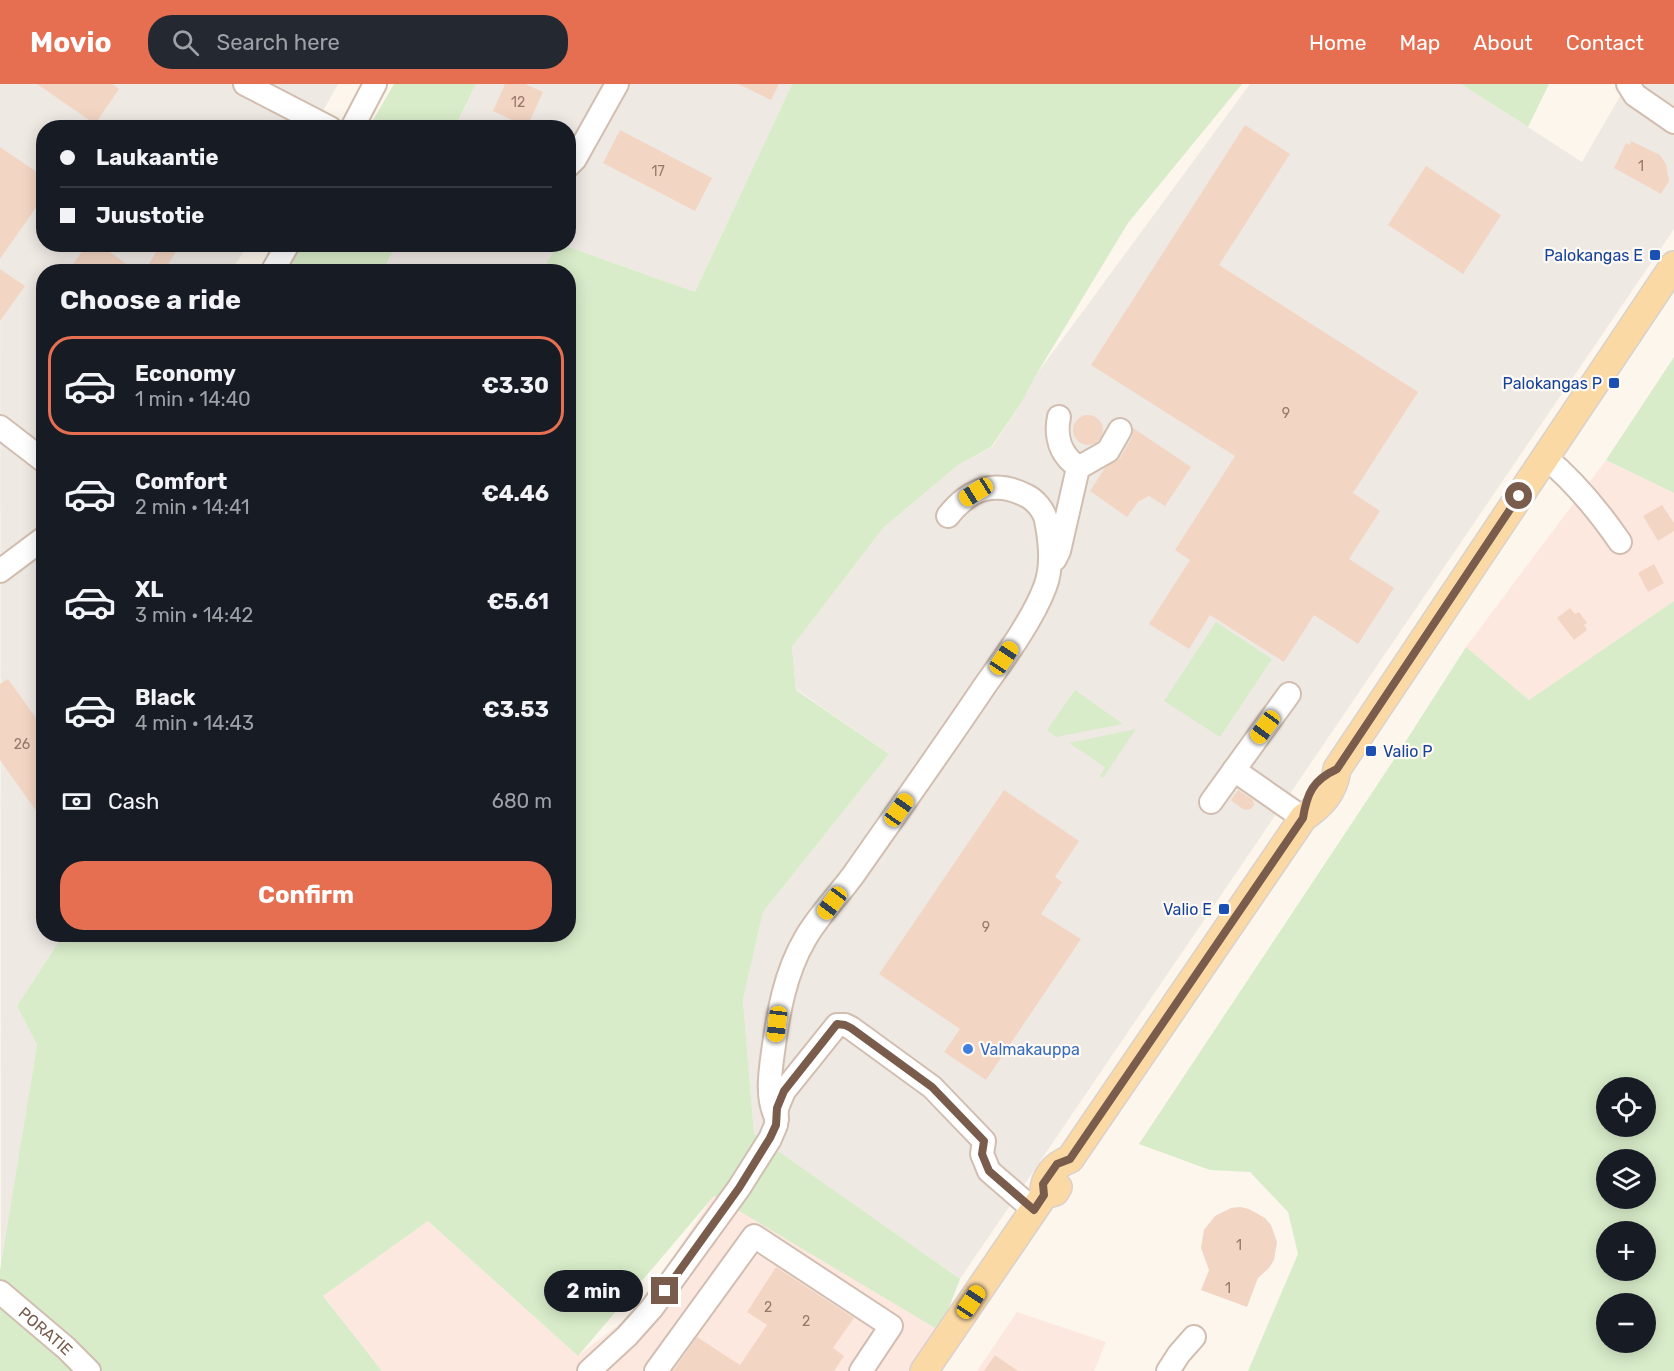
<!DOCTYPE html>
<html lang="en">
<head>
<meta charset="utf-8">
<style>
	body { margin:0; font-family:Rubik,sans-serif; background:#242831; color:#f1f3f6; height:100vh; display:flex; flex-direction:column; font-size:22px; white-space:nowrap }
	* { box-sizing:border-box; margin:0 }
	p { font-size:20px; color:#9ea1a6 }
	.icon { flex:none; width:33px; height:33px; fill:none; stroke:currentColor; stroke-width:2; stroke-linecap:round; stroke-linejoin:round }
	.map { position:relative; flex:1; overflow:hidden }
	.sheet { position:absolute; left:36px; top:180px; width:540px; height:678px; display:flex; flex-direction:column; background:#171b24; border-radius:24px; box-shadow:0 3px 15px #0003 }
	.sheet>* { flex:none }
	.guide { position:absolute; left:36px; top:36px; width:540px; height:132px; border-radius:24px; box-shadow:0 3px 15px #0003; display:grid; align-content:center; height:132px; padding:0 24px; background:#171b24 }
	.fabs { position:absolute; left:1596px; top:993px; display:grid; gap:12px }
	.fabs a { display:grid; place-items:center; width:60px; height:60px; border-radius:50%; background:#171b24; box-shadow:0 3px 15px #0003; font-size:30px }
	.end { position:absolute; width:27px; height:27px; margin:-14px; border:8px solid #7a5c4d; background:#fff; box-shadow:0 0 0 3px #fff }
	.from { border-radius:50% }
	.bubble { position:absolute; height:42px; border-radius:21px; background:#171b24; box-shadow:0 3px 15px #0003; font-size:20px; font-weight:700; line-height:42px; text-align:center }
	.car { position:absolute; width:18px; height:36px; margin:-18px -9px; border-radius:8px; box-shadow:0 0 4px 2px #0007; background:linear-gradient(#f5c518 24%,#345 0 40%,#f5c518 0 76%,#345 0 86%,#f5c518 0) }
	.guide b { display:flex; align-items:center; gap:21px; height:57px; font-size:22px }
	.guide b+b { border-top:2px solid #363941 }
	.guide i { width:15px; height:15px; background:#f1f3f6 }
	ul { padding:0; list-style:none }
	li { display:flex; align-items:center; gap:18px; height:99px; margin:0 12px 9px; padding:0 12px; border:3px solid transparent; border-radius:24px }
	li div { flex:1 }
	li b { display:block; font-size:22px }
	li em { font-style:normal; font-weight:700 }
	li.current { border-color:#e76f51 }
	li>.icon { width:54px; height:54px; stroke-width:1.5 }
	h2 { padding:0 24px; font-size:27px; line-height:72px }
	.pay { display:flex; align-items:center; gap:15px; height:66px; padding:0 24px; font-size:22px }
	.pay p { margin-inline-start:auto }
	.primary-button { display:flex; gap:12px; margin-top:auto; padding:12px 24px }
	.primary-button a { flex:1; height:69px; border-radius:24px; background:#e76f51; color:#fff; font-size:24px; font-weight:700; line-height:69px; text-align:center }
	header { display:flex; align-items:center; gap:36px; box-sizing:border-box; height:84px; padding:0 30px; background:#e76f51; color:#fff }
	header strong { font-size:28px }
	nav { display:flex; gap:33px; margin-inline-start:auto; font-size:21px }
	.search { width:420px; height:54px; background:#242831; display:flex; align-items:center; gap:15px; box-sizing:border-box; padding:0 21px; border-radius:24px; color:#9ea1a6; font-size:22px }
	.map>svg:first-child { display:block }
	.commercial { fill:#fde8e0 }
	.industrial { fill:#efe9e4 }
	.green { fill:#d8ecc9; fill-rule:evenodd }
	.building { fill:#f3d5c3 }
	.lines { fill:none; stroke-linecap:round; stroke-linejoin:round }
	.minor-casing { stroke:#d1beb0; stroke-width:26 }
	.major-casing { stroke:#dad1cd; stroke-width:30 }
	.minor { stroke:#fff; stroke-width:22 }
	.major { stroke:#fbd9a5; stroke-width:27 }
	.route { stroke:#7a5c4d; stroke-width:8 }
	.transit-dot { fill:#1a4fb4; stroke:#fffaf3; stroke-width:2 }
	.shop-dot { fill:#3f7fe0; stroke:#fffaf3; stroke-width:2 }
	.labels { text-anchor:middle; dominant-baseline:central; stroke-width:4.5; stroke-linejoin:round; paint-order:stroke }
	.number-label { font-size:14px; fill:#987a6a }
	.transit-label { font-size:16px; fill:#164399; stroke:#fffaf3; text-anchor:end }
	.shop-label { font-size:16px; fill:#366cbe; stroke:#fffaf3; text-anchor:start }
	.street-label { font-size:16px; fill:#7a5c4d; stroke:#fffaf3 }
</style>
</head>
<body>
<header>
<strong>Movio</strong>
<div class="search"><svg class="icon" aria-label="search" viewBox="0 0 24 24"><circle cx="10" cy="10" r="6"/><path d="M15 15l6 6"/></svg>Search here</div>
<nav><a>Home</a><a>Map</a><a>About</a><a>Contact</a></nav>
</header>
<div class="map">
<svg width="1674" height="1287" viewBox="0 0 1674 1287">
	<rect width="100%" height="100%" fill="#fdf6ec"/>
	<!-- commercial -->
	<path class="commercial" d="M1606,376L1674,409V517L1529,616L1466,563Z
		M714,1111L940,1247L911,1287H382L323,1212L428,1137L578,1272L622,1238L658,1196Z
		M1017,1228L1106,1258L1094,1287H977Z"/>
	<!-- industrial -->
	<path class="industrial" d="M0,0H338L314,43L44,44V160L248,161L231,187L44,188V850L63,851L17,922L37,961L1,1188Z
		M476,0H792L695,208L563,161L568,160V44H455Z
		M1250,0H1461L1582,78L1627,0H1674V145L960,1195L754,1051L743,916L763,828L889,670L796,605L792,563L883,444L958,381L992,363L1022,318L1036,291Z
		M396,161H557L542,187L383,188Z"/>
	<!-- green -->
	<path class="green" d="M394,0H476L455,43H369Z
		M792,0H1242L1128,139L1036,291L1022,318L991,363L958,381L883,444L792,563L796,606L889,670L763,828L743,916L754,1050L960,1195L940,1247L714,1112L578,1272L428,1137L323,1212L382,1287H0V1187L37,961L17,922L63,851L568,850V188L542,187L557,161H563L695,208Z
		M1461,0H1549L1528,43Z
		M300,161H396L383,187L285,188Z
		M1674,273V409L1606,376Z
		M1674,517V1287H1248L1298,1170L1288,1128L1250,1088L1210,1086L1139,1060L1397,671L1466,563L1529,616ZM1606,1004H1646V1042H1606ZM1606,1076H1646V1114H1606ZM1606,1148H1646V1186H1606ZM1606,1220H1646V1258H1606Z
		M1216,538L1272,575L1220,653L1164,617Z
		M1075,606L1123,640L1056,653L1047,646Z
		M1136,645L1103,694L1100,692L1105,683L1069,659Z"/>
	<!-- building -->
	<path class="building" d="M37,0H112L119,5L95,40Z
		M505,0H525L543,8L527,43L493,27Z
		M738,0H779L771,16Z
		M1245,41L1290,70L1219,181L1418,308L1353,409L1380,427L1349,475L1394,504L1358,560L1314,531L1284,578L1210,531L1189,565L1149,540L1190,476L1175,466L1235,372L1091,281Z
		M620,46L712,94L695,127L603,79Z
		M1631,57L1660,71L1666,80L1669,97L1661,110L1614,84L1626,59L1630,61Z
		M0,63L44,93V112L0,175Z
		M1426,82L1501,131L1463,190L1388,141Z
		M87,160H99L137,188H68Z
		M161,160H181L163,188H144Z
		M0,185L25,202L0,237Z
		M1073 346a15 15 0 1 1 30 0a15 15 0 1 1-30 0Z
		M1133,344L1191,383L1165,422L1149,412L1138,418L1127,433L1090,407L1105,384L1120,374L1132,353Z
		M1662,421L1674,439V447L1658,457L1643,432Z
		M1654,480L1664,499L1648,508L1638,489Z
		M1570,524L1575,530L1579,528L1587,539L1584,541L1587,546L1574,556L1557,534Z
		M8,595L44,645V738L0,676V600Z
		M1004,706L1079,757L1055,793L1062,798L1041,830L1081,855L986,996L944,968L960,945L879,890Z
		M1238,706L1253,716L1254,721L1251,725L1244,726L1231,716Z
		M1240,1123L1249,1125L1265,1134L1271,1141L1277,1158L1274,1176L1269,1184L1258,1194L1247,1223L1201,1206L1209,1186L1201,1164L1204,1146L1215,1132L1231,1124Z
		M776,1183L854,1234L833,1264L844,1272L834,1287H673L697,1253L740,1281L767,1241L747,1228Z
		M995,1271L1018,1287H984Z"/>
	<g class="lines">
		<!-- minor casing -->
		<g class="minor-casing">
			<g id="minor">
				<path d="M245,0L330,44"/>
				<path d="M1628,0L1635,11L1674,38"/>
				<path d="M352,44L375,0"/>
				<path d="M568,82L575,75L617,0"/>
				<path d="M272,188L288,160"/>
				<path d="M1059,333C1056,347 1058,363 1068,374C1071,378 1075,380 1078,384"/>
				<path d="M0,343L44,377"/>
				<path d="M1545,373C1575,398 1598,426 1620,458"/>
				<path d="M1055,475L1059,467L1078,384L1108,367L1120,346"/>
				<path d="M0,487L44,454"/>
				<path d="M1234,686L1303,734"/>
				<path d="M1211,718L1289,610"/>
				<path d="M777,1035C766,1015 770,990 773,968C778,930 785,889 805,855C818,832 838,812 854,790C898,727 943,664 986,600C1006,572 1033,535 1045,503C1053,483 1050,456 1046,436C1044,426 1035,416 1027,412C995,395 969,405 948,432"/>
				<path id="s1" d="M0,1208L66,1264L89,1287"/>
				<path d="M589,1287L627,1252L652,1224L739,1104L770,1055L776,1041L777,1024L784,1007L837,941H845L851,944L932,1003L984,1057L982,1070L989,1087L1034,1126"/>
				<path d="M656,1287L754,1152L891,1242L861,1287"/>
				<path d="M1168,1287L1179,1270L1194,1253"/>
			</g>
		</g>
		<!-- major casing -->
		<g class="major-casing">
			<path id="major" d="M1044,1111C1043,1094 1054,1081 1070,1075L1303,734C1321,721 1334,709 1337,685L1674,181
				M924,1287L1044,1111L1055,1108L1058,1103"/>
		</g>
		<!-- minor -->
		<use href="#minor" class="minor"/>
		<!-- major -->
		<use href="#major" class="major"/>
	</g>
	<g class="lines">
		<!-- route -->
		<path class="route" d="M665,1207L739,1104L770,1054L776,1041L777,1024L784,1007L837,940L845,941L851,944L932,1003L984,1057L982,1070L989,1087L1034,1126L1044,1111L1043,1100L1057,1080L1070,1075L1303,734C1307,709 1313,696 1337,685L1519,412"/>
	</g>
	<!-- markers -->
	<g class="transit-dot">
		<rect x="1649" y="165" width="12" height="12" rx="3"/>
		<rect x="1608" y="293" width="12" height="12" rx="3"/>
		<rect x="1365" y="661" width="12" height="12" rx="3"/>
		<rect x="1218" y="819" width="12" height="12" rx="3"/>
	</g>
	<circle class="shop-dot" cx="968" cy="965" r="6"/>
	<g class="labels">
		<!-- number labels -->
		<g class="number-label">
			<text x="518" y="18">12</text>
			<text x="1641" y="82">1</text>
			<text x="658" y="87">17</text>
			<text x="1286" y="329">9</text>
			<text x="22" y="660">26</text>
			<text x="986" y="843">9</text>
			<text x="1239" y="1161">1</text>
			<text x="1228" y="1204">1</text>
			<text x="768" y="1223">2</text>
			<text x="806" y="1237">2</text>
		</g>
		<!-- transit labels -->
		<g class="transit-label">
			<text x="1643" y="171">Palokangas E</text>
			<text x="1602" y="299">Palokangas P</text>
			<text x="1383" y="667" text-anchor="start">Valio P</text>
			<text x="1212" y="825">Valio E</text>
		</g>
		<!-- shop labels -->
		<g class="shop-label">
			<text x="980" y="965">Valmakauppa</text>
		</g>
		<!-- street labels -->
		<g class="street-label">
			<text stroke="none"><textPath href="#s1" startOffset="60">PORATIE</textPath></text>
		</g>
	</g>
</svg>
<div class="fabs">
<a><svg class="icon" aria-label="locate" viewBox="0 0 24 24"><circle cx="12" cy="12" r="6"/><path d="M12 2v4M12 18v4M2 12h4M18 12h4"/></svg></a>
<a><svg class="icon" aria-label="layers" viewBox="0 0 24 24"><path d="M12 4l9 5-9 5-9-5zM3 14l9 5 9-5"/></svg></a>
<a>+</a>
<a>−</a>
</div>
<i class="end from" style="left:1519px;top:412px"></i>
<i class="end" style="left:665px;top:1207px"></i>
<div class="bubble" style="left:544px;top:1186px;width:99px">2 min</div>
<i class="car" style="left:976px;top:408px;rotate:238deg"></i>
<i class="car" style="left:1004px;top:574px;rotate:34deg"></i>
<i class="car" style="left:1265px;top:643px;rotate:216deg"></i>
<i class="car" style="left:899px;top:726px;rotate:35deg"></i>
<i class="car" style="left:832px;top:819px;rotate:217deg"></i>
<i class="car" style="left:777px;top:940px;rotate:187deg"></i>
<i class="car" style="left:971px;top:1218px;rotate:34deg"></i>
<div class="guide">
<b><i class="from"></i>Laukaantie</b>
<b><i></i>Juustotie</b>
</div>
<section class="sheet">
<h2>Choose a ride</h2>
<ul>
<li class="current"><svg class="icon" aria-label="car" viewBox="0 0 24 24"><path d="M5 17H2v-5l4-1 3-4h7l3 4 3 1v5h-3M9 17h6M6 11h13"/><circle cx="7" cy="17" r="2"/><circle cx="17" cy="17" r="2"/></svg><div><b>Economy</b><p>1 min · 14:40</p></div><em>€3.30</em></li>
<li><svg class="icon" aria-label="car" viewBox="0 0 24 24"><path d="M5 17H2v-5l4-1 3-4h7l3 4 3 1v5h-3M9 17h6M6 11h13"/><circle cx="7" cy="17" r="2"/><circle cx="17" cy="17" r="2"/></svg><div><b>Comfort</b><p>2 min · 14:41</p></div><em>€4.46</em></li>
<li><svg class="icon" aria-label="car" viewBox="0 0 24 24"><path d="M5 17H2v-5l4-1 3-4h7l3 4 3 1v5h-3M9 17h6M6 11h13"/><circle cx="7" cy="17" r="2"/><circle cx="17" cy="17" r="2"/></svg><div><b>XL</b><p>3 min · 14:42</p></div><em>€5.61</em></li>
<li><svg class="icon" aria-label="car" viewBox="0 0 24 24"><path d="M5 17H2v-5l4-1 3-4h7l3 4 3 1v5h-3M9 17h6M6 11h13"/><circle cx="7" cy="17" r="2"/><circle cx="17" cy="17" r="2"/></svg><div><b>Black</b><p>4 min · 14:43</p></div><em>€3.53</em></li>
</ul>
<div class="pay"><svg class="icon" aria-label="cash" viewBox="0 0 24 24"><path d="M3 7h18v10H3z"/><circle cx="12" cy="12" r="2"/></svg>Cash<p>680 m</p></div>
<div class="primary-button"><a>Confirm</a></div>
</section>
</div>
</body>
</html>
